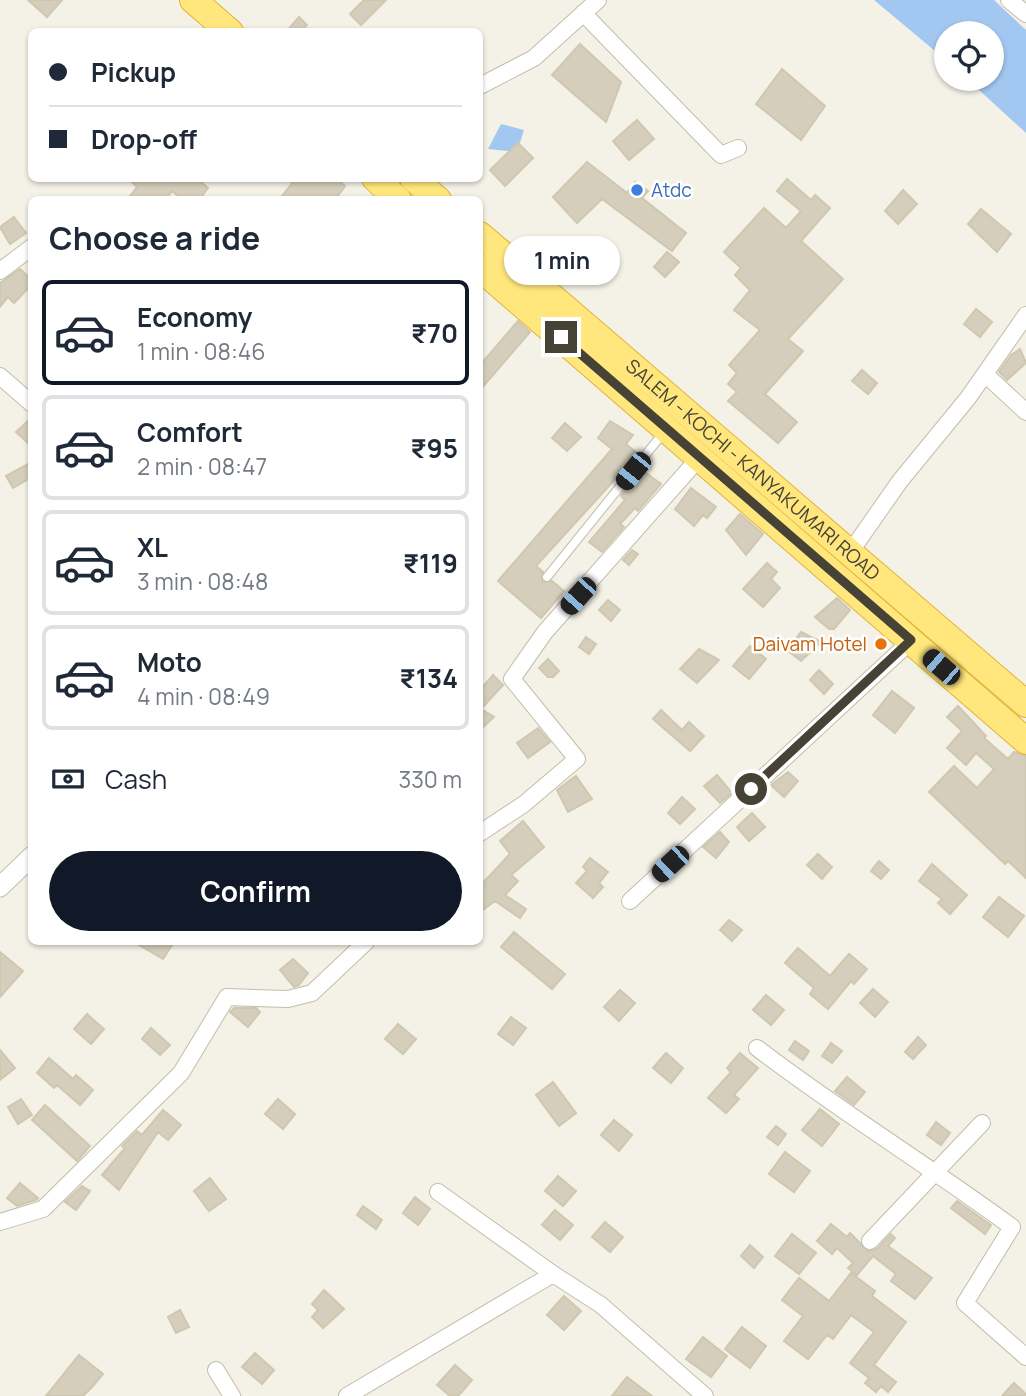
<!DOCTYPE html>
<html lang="en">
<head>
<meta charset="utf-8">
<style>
	body { margin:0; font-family:Manrope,sans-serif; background:#f2f2f3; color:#1f2937; height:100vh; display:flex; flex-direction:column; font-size:26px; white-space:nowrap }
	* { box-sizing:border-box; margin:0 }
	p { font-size:23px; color:#747a83 }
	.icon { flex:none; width:38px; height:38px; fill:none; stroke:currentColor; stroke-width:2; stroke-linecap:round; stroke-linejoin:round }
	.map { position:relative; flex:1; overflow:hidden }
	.side { position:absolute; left:28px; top:196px; width:455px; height:749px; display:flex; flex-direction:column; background:#fff; border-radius:10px; box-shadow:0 2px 5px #0004 }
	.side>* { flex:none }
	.guide { position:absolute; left:28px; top:28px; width:455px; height:154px; border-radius:10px; box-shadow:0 2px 5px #0004; display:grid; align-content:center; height:154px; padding:0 21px; background:#fff }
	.tools { position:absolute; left:934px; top:21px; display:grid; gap:14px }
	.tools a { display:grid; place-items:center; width:70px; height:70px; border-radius:50%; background:#fff; box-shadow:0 2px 5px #0004; font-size:35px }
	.end { position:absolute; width:32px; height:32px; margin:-16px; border:9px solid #474236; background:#fff; box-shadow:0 0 0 4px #fff }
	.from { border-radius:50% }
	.bubble { position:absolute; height:49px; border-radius:24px; background:#fff; box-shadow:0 2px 5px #0004; font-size:23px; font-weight:700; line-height:49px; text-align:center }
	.car { position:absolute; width:21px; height:42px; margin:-21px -10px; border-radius:9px; box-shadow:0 0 5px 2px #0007; background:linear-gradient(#222 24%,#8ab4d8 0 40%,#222 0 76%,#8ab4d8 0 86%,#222 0) }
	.guide b { display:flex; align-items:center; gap:24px; height:66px; font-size:26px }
	.guide b+b { border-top:2px solid #e0e1e3 }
	.guide i { width:18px; height:18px; background:#1f2937 }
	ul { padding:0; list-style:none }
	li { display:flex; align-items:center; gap:21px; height:105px; margin:0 14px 10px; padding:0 7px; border:4px solid #e0e1e3; border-radius:10px }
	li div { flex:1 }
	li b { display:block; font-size:26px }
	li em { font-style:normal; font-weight:700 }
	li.active { border-color:#111827 }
	li>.icon { width:63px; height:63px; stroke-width:1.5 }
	h2 { padding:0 21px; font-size:32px; line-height:84px }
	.pay { display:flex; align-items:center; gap:18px; height:77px; padding:0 21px; font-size:26px }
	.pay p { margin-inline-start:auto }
	.cta { display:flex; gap:14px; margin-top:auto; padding:14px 21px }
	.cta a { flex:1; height:80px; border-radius:42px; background:#111827; color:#fff; font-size:28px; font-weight:700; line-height:80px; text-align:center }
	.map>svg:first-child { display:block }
	.water { fill:#a2c8f1 }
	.building { fill:#d5cebc; stroke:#d0c7af; stroke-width:2 }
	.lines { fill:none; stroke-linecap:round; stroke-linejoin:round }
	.service-casing { stroke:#c2bdac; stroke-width:10 }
	.minor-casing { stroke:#c2bdac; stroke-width:18 }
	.tertiary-casing { stroke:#c2bdac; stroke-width:21 }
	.trunk-casing { stroke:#e0b435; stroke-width:28 }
	.service { stroke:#fff; stroke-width:8 }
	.minor { stroke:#fff; stroke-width:16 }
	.tertiary { stroke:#fff; stroke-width:19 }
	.trunk { stroke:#ffe67d; stroke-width:26 }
	.route { stroke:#474236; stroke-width:9 }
	.shop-dot { fill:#3f7fe0; stroke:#fff; stroke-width:2.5 }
	.food-dot { fill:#e8710a; stroke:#fff; stroke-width:2.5 }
	.labels { text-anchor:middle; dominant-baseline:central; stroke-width:5; stroke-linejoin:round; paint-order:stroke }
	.shop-label { font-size:19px; fill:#366cbe; stroke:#fff; text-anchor:start }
	.street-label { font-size:19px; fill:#474236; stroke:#fff }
	.food-label { font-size:19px; fill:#c56008; stroke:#fff; text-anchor:end }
</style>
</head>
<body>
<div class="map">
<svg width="1026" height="1396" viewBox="0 0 1026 1396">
	<rect width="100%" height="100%" fill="#f4f1e7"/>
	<!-- water -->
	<path class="water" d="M874,0H994L1026,30V133L967,79H992V33H947V61Z
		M501,124L524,130L517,152L488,149Z"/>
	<!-- building -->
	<path class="building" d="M28,0H62L47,17Z
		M364,0H386L361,25L350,14Z
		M299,17L307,25L301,32H286Z
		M580,44L621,82L606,122L552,75Z
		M782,69L825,106L801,140L756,104Z
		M637,120L654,139L629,160L613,141Z
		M518,143L533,158L505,186L490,170Z
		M587,162L627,193L635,182L648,191L642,198L686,233L672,251L602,199L577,223L553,197Z
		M128,178H196L208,188L199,200H183L172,191L165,200H127L137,187Z
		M296,178H335L345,186L335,200H279Z
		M787,179L811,200L815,195L830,208L801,241L843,279L788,339L803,351L765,394L797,422L778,443L728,401L737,392L728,384L737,373L729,365L760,330L734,310L750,290L735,275L741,268L724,252L764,208L786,228L801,211L777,191Z
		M903,190L917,204L898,224L885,211Z
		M981,209L1011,234L997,252L968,224Z
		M14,217L26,233L10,244L0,227Z
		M667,252L679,262L665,277L654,267Z
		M20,269L32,280V284L14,303L8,297L0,307V283Z
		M976,309L992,322L980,337L964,324Z
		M518,321L530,332L480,390V365Z
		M1020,349L1026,363L1007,380L999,372L1011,355Z
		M862,370L877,383L868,394L852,381Z
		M32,417V447L16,432Z
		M610,421L633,435L626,444L638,454L536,566L543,572L542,582L552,581L564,591L541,618L498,581L612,449L598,438Z
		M565,423L581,437L567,451L552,438Z
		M32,462V477L13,488L6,476Z
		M642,470L661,484L638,511L635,508L620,524L624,527L602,552L589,542L625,500L621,496Z
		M691,488L716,507L707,518L703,515L694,526L675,509Z
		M740,514L763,534L746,555L726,530Z
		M632,550L638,554L629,565L623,560Z
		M767,563L777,572L771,579L780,588L763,607L743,589Z
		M837,598L850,610L834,629H829L815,617Z
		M608,600L620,610L611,621L599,610Z
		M801,632L821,642L801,661L787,650Z
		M586,637L596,644L589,654L579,647Z
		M750,646L766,659L749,679L733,666Z
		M699,649L719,660L697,683L680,669Z
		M548,659L559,671L553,677H548L539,668Z
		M819,670L833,684L824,694L810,680Z
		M493,675L503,685L481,709L494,717L480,730V690Z
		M892,691L914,708L895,733L873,715Z
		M958,706L986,736L984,738L1008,759L1014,752L1026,756V878L1008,861L1005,864L929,792L954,766L977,788L994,769L976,753L966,765L947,748L962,731L947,717Z
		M661,710L682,730L689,722L704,736L690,751L653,719Z
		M538,728L550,742L528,758L517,743Z
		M788,772L798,781L784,797L771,785Z
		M717,775L732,793L720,803L704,786Z
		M576,776L592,799L568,812L557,790Z
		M682,797L695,809L680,824L668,813Z
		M752,813L765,827L749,841L737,827Z
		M523,821L544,847L511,875L518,881L505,895L526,909L520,918L495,901L480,912V886L510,854L500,841Z
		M720,832L729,842L716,858L703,847Z
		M818,854L832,867L822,879L807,865Z
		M590,858L608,872L599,883L603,887L593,898L576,883L587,871L583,867Z
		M879,861L889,870L881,879L871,871Z
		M932,864L967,895L950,914L938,903L942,899L919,881Z
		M999,897L1024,916L1008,937L983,917Z
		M729,920L742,930L732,941L720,930Z
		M514,932L565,974L552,989L501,947Z
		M134,942H174L163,959Z
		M798,948L830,976L849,954L867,969L854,984L851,981L828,1009L810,994L814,988L785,963Z
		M0,952L23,971L0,997Z
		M293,959L308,973L299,985L294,987L280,970Z
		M873,989L888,1002L875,1017L860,1003Z
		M620,990L635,1003L619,1021L604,1007Z
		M766,995L784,1010L771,1025L753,1010Z
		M234,1008H256L260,1012L248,1027L230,1012Z
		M87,1014L104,1029L91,1044L74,1029Z
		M511,1017L526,1028L513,1045L498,1034Z
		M398,1024L416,1039L403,1054L385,1039Z
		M151,1028L170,1045L160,1055L142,1039Z
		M918,1037L926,1045L913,1059L905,1052Z
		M795,1041L809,1051L803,1060L789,1050Z
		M831,1043L842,1051L832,1063L822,1056Z
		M0,1050L15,1068L0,1080Z
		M666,1053L683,1068L671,1083L653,1068Z
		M740,1053L758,1068L734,1095L739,1099L726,1113L708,1098L731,1072L727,1068Z
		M49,1058L73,1079L76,1075L93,1090L80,1105L57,1085L54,1088L37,1073Z
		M847,1077L865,1092L854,1105L835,1091Z
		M553,1082L576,1113L559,1126L536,1095Z
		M21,1099L32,1115L18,1124L8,1107Z
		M278,1099L295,1114L283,1129L265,1114Z
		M45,1105L90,1146L77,1161L32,1120Z
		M820,1109L839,1124L822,1146L802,1130Z
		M163,1110L181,1125L168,1140L158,1132L119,1190L102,1175L125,1148L122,1146L137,1131L142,1135Z
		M614,1120L632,1135L619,1151L601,1135Z
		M936,1122L950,1133L941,1145L927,1135Z
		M776,1126L786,1134L778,1145L767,1137Z
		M785,1152L810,1171L794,1192L769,1174Z
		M558,1176L576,1191L563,1206L545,1191Z
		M210,1178L226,1199L209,1211L194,1191Z
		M20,1183L38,1198L36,1200L17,1206L7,1198Z
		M82,1186L90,1191L76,1210L65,1202Z
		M415,1197L430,1209L418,1225L403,1213Z
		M957,1201L991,1225L985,1234L951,1208Z
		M363,1206L382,1220L376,1229L357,1215Z
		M555,1210L573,1225L560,1240L542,1225Z
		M605,1222L623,1237L610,1252L592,1237Z
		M831,1224L847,1237L850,1233L868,1251L877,1249L891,1234L895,1238L888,1246L932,1278L915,1299L891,1281L896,1274L873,1256L857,1275L848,1268L853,1263L837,1248L832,1254L817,1241Z
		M792,1234L816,1253L799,1274L775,1256Z
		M750,1245L763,1257L754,1268L741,1256Z
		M851,1273L875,1291L872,1296L906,1322L874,1365L896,1382L888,1392L881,1386L876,1392L865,1383L869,1378L850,1363L874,1332L851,1315L833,1339L827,1335L808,1359L784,1341L803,1316L782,1300L799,1278L829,1301Z
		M324,1290L344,1309L323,1328L312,1317L318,1310L312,1304Z
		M564,1296L581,1311L564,1330L547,1315Z
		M180,1310L189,1327L176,1333L168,1317Z
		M742,1327L766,1346L750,1368L725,1349Z
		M703,1337L727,1356L711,1377L686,1359Z
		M255,1353L274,1370L262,1384L242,1367Z
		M79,1355L103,1374L93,1386L83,1396H46Z
		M455,1365L472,1380L458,1396H450L437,1385Z
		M627,1377L652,1396H612Z
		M1014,1383L1026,1394V1396H1002Z"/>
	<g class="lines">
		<!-- service casing -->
		<g class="service-casing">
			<path id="service" d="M547,577L664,432"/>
		</g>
		<!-- minor casing -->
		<g class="minor-casing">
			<path id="minor" d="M1009,0L1026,14
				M583,13L721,155L738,148
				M480,86L534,58L598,0
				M0,271L32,247
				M985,374L1026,412
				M0,376L32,404
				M851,551L900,481L968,398L1026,315
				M480,833L524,804L577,759L512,679L545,632L700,457
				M630,901L911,641
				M757,1048C839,1111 928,1165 1012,1227L965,1303L1026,1357
				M438,1192L553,1274
				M0,1222L43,1209L181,1073L227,997L288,999L312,993L366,942
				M870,1241L982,1123
				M216,1370L232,1396
				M347,1396L553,1274L601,1305L705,1396"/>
		</g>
		<!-- tertiary casing -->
		<g class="tertiary-casing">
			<path id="tertiary" d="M0,887L32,856"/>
		</g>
		<!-- trunk casing -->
		<g class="trunk-casing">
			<g id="trunk">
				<path d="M193,0L230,32"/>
				<path d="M375,178L398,200"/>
				<path d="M413,178L438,200"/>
				<path id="s1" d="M480,235L1026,704"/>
				<path d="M480,268L1026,741"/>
			</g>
		</g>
		<!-- service -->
		<use href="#service" class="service"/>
		<!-- minor -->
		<use href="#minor" class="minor"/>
		<!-- tertiary -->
		<use href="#tertiary" class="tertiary"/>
		<!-- trunk -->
		<use href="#trunk" class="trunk"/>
	</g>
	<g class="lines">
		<!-- route -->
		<path class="route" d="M561,337L911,640L751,789"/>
	</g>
	<!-- markers -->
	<circle class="shop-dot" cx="637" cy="190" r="7"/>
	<circle class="food-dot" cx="881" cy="644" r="7"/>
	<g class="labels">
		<!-- shop labels -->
		<g class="shop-label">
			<text x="651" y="190">Atdc</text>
		</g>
		<!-- street labels -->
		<g class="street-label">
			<text stroke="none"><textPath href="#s1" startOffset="360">SALEM - KOCHI - KANYAKUMARI ROAD</textPath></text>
		</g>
		<!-- food labels -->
		<g class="food-label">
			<text x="867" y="644">Daivam Hotel</text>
		</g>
	</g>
</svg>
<div class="tools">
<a><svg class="icon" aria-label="locate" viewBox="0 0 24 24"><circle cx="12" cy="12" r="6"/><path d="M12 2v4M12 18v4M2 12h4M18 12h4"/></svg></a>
</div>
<i class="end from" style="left:751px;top:789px"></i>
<i class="end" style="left:561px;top:337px"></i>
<div class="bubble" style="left:504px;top:236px;width:116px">1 min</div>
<i class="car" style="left:633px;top:471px;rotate:219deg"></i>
<i class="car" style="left:578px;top:596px;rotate:222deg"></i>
<i class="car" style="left:941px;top:667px;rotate:311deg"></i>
<i class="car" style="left:670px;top:864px;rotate:227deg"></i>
<div class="guide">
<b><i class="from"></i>Pickup</b>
<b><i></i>Drop-off</b>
</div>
<section class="side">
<h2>Choose a ride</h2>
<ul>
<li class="active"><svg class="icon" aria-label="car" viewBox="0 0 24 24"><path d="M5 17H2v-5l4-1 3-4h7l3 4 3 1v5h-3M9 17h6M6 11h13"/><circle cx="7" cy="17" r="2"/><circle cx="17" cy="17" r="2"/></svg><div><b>Economy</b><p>1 min · 08:46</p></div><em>₹70</em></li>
<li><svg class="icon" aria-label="car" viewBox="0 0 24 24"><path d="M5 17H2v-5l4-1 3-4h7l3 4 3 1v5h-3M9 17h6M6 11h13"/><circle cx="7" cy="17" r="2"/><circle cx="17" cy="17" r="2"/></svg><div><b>Comfort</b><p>2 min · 08:47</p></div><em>₹95</em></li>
<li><svg class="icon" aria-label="car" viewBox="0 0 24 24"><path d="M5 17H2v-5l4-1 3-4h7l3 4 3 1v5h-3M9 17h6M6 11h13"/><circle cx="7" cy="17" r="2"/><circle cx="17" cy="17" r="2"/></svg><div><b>XL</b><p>3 min · 08:48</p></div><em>₹119</em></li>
<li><svg class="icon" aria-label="car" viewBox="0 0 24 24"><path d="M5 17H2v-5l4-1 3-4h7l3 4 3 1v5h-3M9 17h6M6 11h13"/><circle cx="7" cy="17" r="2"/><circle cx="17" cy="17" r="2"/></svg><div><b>Moto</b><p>4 min · 08:49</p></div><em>₹134</em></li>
</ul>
<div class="pay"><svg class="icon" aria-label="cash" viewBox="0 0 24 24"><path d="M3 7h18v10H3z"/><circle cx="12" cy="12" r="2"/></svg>Cash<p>330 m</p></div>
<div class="cta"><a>Confirm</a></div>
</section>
</div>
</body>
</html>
